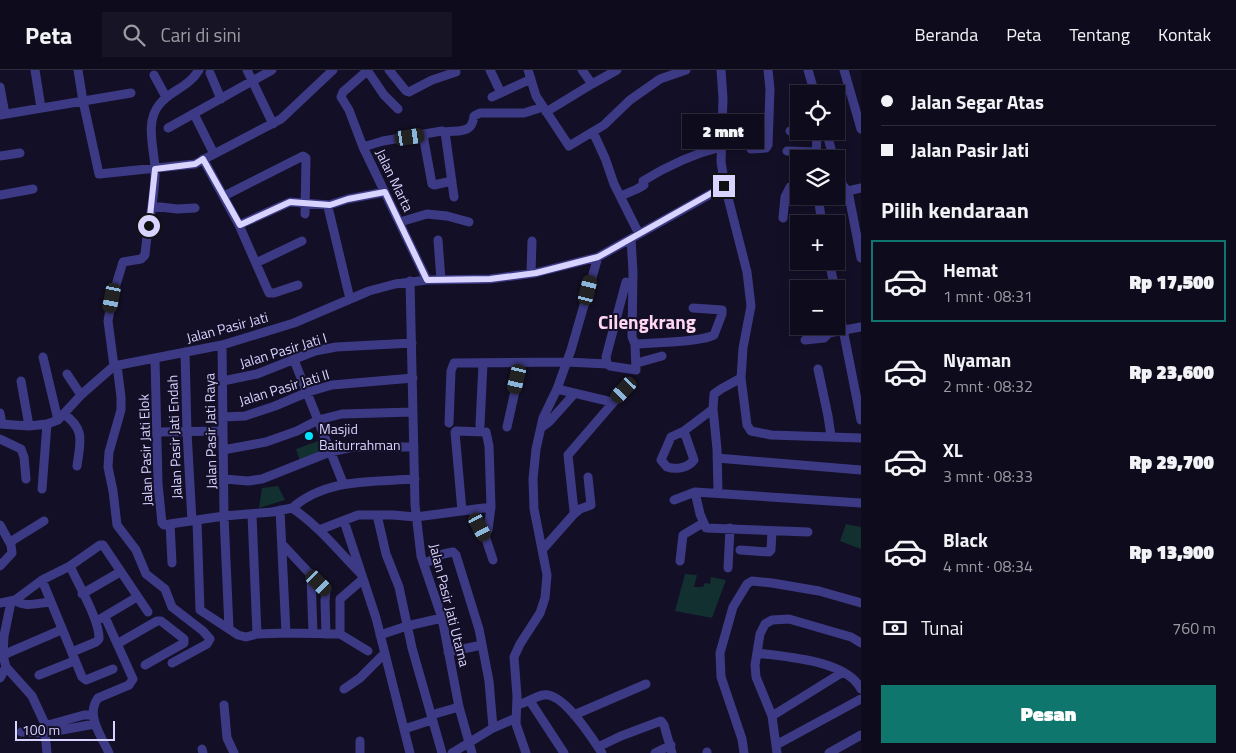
<!DOCTYPE html>
<html lang="id">
<head>
<meta charset="utf-8">
<style>
	body { margin:0; font-family:"Titillium Web",sans-serif; background:#171425; color:#f1f3f6; height:100vh; display:flex; flex-direction:column; font-size:19px; white-space:nowrap }
	* { box-sizing:border-box; margin:0 }
	p { font-size:16px; color:#9b9ba3 }
	.icon { flex:none; width:28px; height:28px; fill:none; stroke:currentColor; stroke-width:2; stroke-linecap:round; stroke-linejoin:round }
	.map { position:relative; flex:1; overflow:hidden }
	.panel { display:flex; flex-direction:column; background:#0e0b1c; width:375px }
	.panel>* { flex:none }
	.banner { display:grid; align-content:center; height:110px; padding:0 20px; background:#0e0b1c }
	.tools { position:absolute; left:790px; top:15px; display:grid; gap:10px }
	.tools a { display:grid; place-items:center; width:55px; height:55px; border-radius:0px; background:#0e0b1c; box-shadow:0 2px 12px #0003,0 0 0 1px #2e2b3b; font-size:25px }
	.scale { position:absolute; left:15px; bottom:12px; width:100px; box-sizing:border-box; padding-left:5px; border:2px solid #d9d4ff; border-top:0; font-size:14px; line-height:18px; white-space:nowrap; color:#d9d4ff; -webkit-text-stroke:4px #130f26; paint-order:stroke }
	.end { position:absolute; width:22px; height:22px; margin:-11px; border:6px solid #d9d4ff; background:#111; box-shadow:0 0 0 2px #111 }
	.from { border-radius:50% }
	.bubble { position:absolute; height:35px; border-radius:0px; background:#0e0b1c; box-shadow:0 2px 12px #0003,0 0 0 1px #2e2b3b; font-size:16px; font-weight:800; line-height:35px; text-align:center }
	.car { position:absolute; width:15px; height:30px; margin:-15px -8px; border-radius:6px; box-shadow:0 0 4px 1px #0007; background:linear-gradient(#222 24%,#8ab4d8 0 40%,#222 0 76%,#8ab4d8 0 86%,#222 0) }
	.banner b { display:flex; align-items:center; gap:18px; height:48px; font-size:19px }
	.banner b+b { border-top:1px solid #2e2b3b }
	.banner i { width:12px; height:12px; background:#f1f3f6 }
	ul { padding:0; list-style:none }
	li { display:flex; align-items:center; gap:15px; height:82px; margin:0 10px 8px; padding:0 10px; border:2px solid transparent; border-radius:0px }
	li div { flex:1 }
	li b { display:block; font-size:19px }
	li em { font-style:normal; font-weight:800 }
	li.selected { border-color:#0f766e }
	li>.icon { width:45px; height:45px; stroke-width:1.5 }
	h2 { padding:0 20px; font-size:22px; line-height:60px }
	.pay { display:flex; align-items:center; gap:12px; height:55px; padding:0 20px; font-size:19px }
	.pay p { margin-inline-start:auto }
	.action { display:flex; gap:10px; margin-top:auto; padding:10px 20px }
	.action a { flex:1; height:58px; border-radius:0px; background:#0f766e; color:#fff; font-size:20px; font-weight:800; line-height:58px; text-align:center }
	header { display:flex; align-items:center; gap:30px; box-sizing:border-box; height:70px; padding:0 25px; background:#0e0b1c; border-bottom:1px solid #2e2b3b }
	header strong { font-size:24px }
	nav { display:flex; gap:28px; margin-inline-start:auto; font-size:18px }
	.search { width:350px; height:45px; background:#171425; display:flex; align-items:center; gap:12px; box-sizing:border-box; padding:0 18px; border-radius:0px; color:#9b9ba3; font-size:19px }
	main { display:flex; flex:1; min-height:0 }
	.map>svg:first-child { display:block }
	.green { fill:#12302f }
	.lines { fill:none; stroke-linecap:round; stroke-linejoin:round }
	.minor { stroke:#3d3a85; stroke-width:9 }
	.route { stroke:#d9d4ff; stroke-width:6 }
	.poi-dot { fill:#00e5ff; stroke:#130f26; stroke-width:2 }
	.labels { text-anchor:middle; dominant-baseline:central; stroke-width:4; stroke-linejoin:round; paint-order:stroke }
	.street-label { font-size:14px; fill:#d9d4ff; stroke:#130f26 }
	.poi-label { font-size:14px; fill:#d9d4ff; stroke:#130f26; text-anchor:start }
	.district-label { font-size:19px; font-weight:bold; fill:#ffd6f0; stroke:#130f26 }
</style>
</head>
<body>
<header>
<strong>Peta</strong>
<div class="search"><svg class="icon" aria-label="search" viewBox="0 0 24 24"><circle cx="10" cy="10" r="6"/><path d="M15 15l6 6"/></svg>Cari di sini</div>
<nav><a>Beranda</a><a>Peta</a><a>Tentang</a><a>Kontak</a></nav>
</header>
<main>
<div class="map">
<svg width="861" height="683" viewBox="0 0 861 683">
	<rect width="100%" height="100%" fill="#130f26"/>
	<!-- green -->
	<path class="green" d="M321,370L326,382L300,391L296,379Z
		M278,416L285,430L259,438L262,418Z
		M846,454L861,457V479L840,471Z
		M685,504L697,505L694,517H703L705,513L710,514L711,507L726,510L712,548L675,541Z"/>
	<g class="lines">
		<!-- minor -->
		<path class="minor" d="M35,0L41,38
			M78,0L83,31L99,104L195,94L281,49L333,0
			M247,0L273,54
			M367,0L384,25L398,39
			M368,0L343,22L341,27L349,40L363,77L427,210
			M389,0L406,21L409,22L432,10L456,2
			M490,0L501,23
			M528,0L536,26L569,76L604,55L630,30L660,9L686,0
			M582,0L592,14L617,0
			M808,0L815,24
			M844,0L861,59
			M210,3L221,29
			M154,5L166,27
			M0,17L5,44
			M492,27L531,9
			M546,42L592,14
			M194,44L214,84
			M0,45L131,23
			M168,58L272,0
			M790,61L819,63
			M826,61L834,89
			M445,62L454,127
			M593,62L605,88L614,114L639,164
			M423,65L432,114L434,115L452,111
			M363,77L383,71L442,61L445,62C460,60 472,64 474,46L480,43H524L543,37
			M751,79L766,78L768,75L770,19L768,0
			M787,81L816,82
			M0,86L20,83
			M203,89L239,155L269,223H274L298,215
			M816,89L817,66L819,63L826,61
			M836,95L843,116L848,121L861,188
			M848,121L861,118
			M0,125L33,119
			M224,126L303,86L306,88L305,144
			M621,126L637,119L644,115L643,111C667,96 693,84 721,77
			M818,126L822,154
			M329,135L328,137L350,229
			M152,136L177,139L195,138
			M783,148L785,127L790,117H799
			M400,152L427,144L447,146L469,152
			M239,155L290,132L329,135L348,129L385,122
			M631,169L633,202L632,267L635,274
			M438,170L441,210
			M829,191L835,219
			M256,193L302,171
			M531,203L532,171
			M410,211L415,435L421,486L442,548L459,637L472,683
			M836,224L861,350
			M805,270L824,268L829,263L861,257
			M222,275L224,446L229,558
			M185,282L187,362L192,451
			M43,287L58,350
			M155,289L158,414L162,453L164,455L170,454L224,446L272,442L292,438C319,456 339,482 362,505
			M294,290L343,413
			M637,293L662,286
			M607,294L606,287L626,212
			M117,295L121,327V340L109,382L108,397L113,421L117,455L136,480L146,504L165,519L172,537L203,561L210,569L207,574L172,593
			M114,296L108,251L112,228L123,192L141,189L145,185C147,156 156,127 155,98C154,78 145,52 159,35C170,20 187,19 199,0
			M818,299L828,346L831,366
			M67,304L81,325
			M741,308L747,355L751,361L771,365L861,368
			M21,311L29,356
			M223,311L257,304L315,281L336,277L412,273
			M557,319L612,332
			M713,339L714,324L721,319L741,308L743,278L751,236L747,202L725,116L721,92L723,28L721,0
			M0,343L2,354
			M64,344C86,360 80,372 77,396
			M223,347L245,346L275,336L308,322L332,315L413,308
			M449,353L451,301L454,293L567,292L607,294L610,296L636,300L635,274C652,273 701,272 714,265L722,244V240L693,238
			M0,354L29,356L47,354L58,350L82,324L114,296L222,275L294,253L369,221L395,214L427,210L490,209L535,203L598,187L725,116
			M480,355L483,294
			M507,357L521,294
			M541,358L549,352L575,323
			M684,361L694,390C688,398 676,400 667,397L661,390L671,367L684,361L713,339L717,379L718,423
			M158,362L223,361
			M0,369L21,379L24,387L26,409
			M223,380L266,372L297,361L318,350L342,344L413,342
			M717,388L861,400
			M224,409L248,411L262,409L330,382L353,377H414
			M42,419L47,354
			M674,430L695,422
			M292,438C326,408 372,412 415,409
			M280,440L286,563
			M472,440L485,466L493,490
			M574,441L568,385L624,320
			M377,445L386,484L399,517L412,578L442,683
			M197,451L200,540L238,565L246,567L257,564L252,445
			M344,451L376,548L410,683
			M170,454L172,493
			M0,455L11,475L12,483L0,496
			M319,460L358,445H393L416,447L491,437L489,376L486,362L456,361L455,362L462,441
			M808,462L706,458L700,444L695,422L861,433
			M485,466L488,460L491,437
			M10,472L44,451
			M282,474L326,521L325,531L326,564
			M543,479L574,444L580,439L591,435L588,407
			M740,480L769,482L771,480L772,461
			M680,491L683,465L703,453
			M424,494L443,484L453,482L456,485L479,559L489,611L493,658
			M70,496L100,475H103L148,542
			M728,498L730,458
			M311,506L313,563
			M363,509L340,529V564L368,581
			M42,510L70,496C78,514 100,551 99,569L96,572L72,582
			M82,524L120,502
			M15,530L42,510L82,607L86,610L113,599
			M11,532L4,566L3,585L6,597L32,626L44,652L48,655L84,645H93
			M0,533L15,530C24,538 38,533 50,532
			M105,547L133,609L129,615L98,628C85,645 102,667 109,683
			M100,549L137,527
			M257,564L286,563L340,564
			M380,565L407,556L442,548
			M117,574L157,551H161L184,569V573L145,595
			M448,582L482,575
			M757,583C786,587 846,590 861,619
			M3,585L61,560
			M39,605L74,591
			M0,608L6,597
			M344,619L360,608L385,583
			M530,631L564,683
			M224,635L227,668L234,683
			M517,635C526,633 534,627 543,625C563,621 592,668 602,683
			M431,645L459,637
			M574,645L646,614
			M772,646L843,602
			M404,659L432,650
			M21,662L45,663
			M776,675L861,629
			M598,677L621,666L661,651L664,655L672,683
			M202,679L203,683
			M707,682V683
			M47,683L45,663L95,654
			M360,683V671
			M452,683L493,658L516,648
			M526,683L516,654L517,626L514,587L520,574L540,543L545,528L547,505L534,439L533,409L536,379L543,348L557,319L571,280L598,187
			M655,683L671,675
			M744,683L742,669L721,607L720,583L733,537L747,514L752,511L772,513L819,521L861,533
			M777,683L772,646L756,607L755,595L760,564L765,554L772,550L789,549L851,567L861,573
			M829,683L861,665"/>
	</g>
	<g class="lines">
		<!-- route -->
		<path class="route" d="M149,156L155,99L195,94L203,89L240,155L290,132L330,135L348,129L385,122L427,210L490,209L536,203L598,187L724,116"/>
	</g>
	<!-- markers -->
	<circle class="poi-dot" cx="309" cy="366" r="5"/>
	<g class="labels">
		<!-- street labels -->
		<g class="street-label">
			<text transform="translate(395 110) rotate(64)">Jalan Marta</text>
			<text transform="translate(227 257) rotate(-15)">Jalan Pasir Jati</text>
			<text transform="translate(283 280) rotate(-17)">Jalan Pasir Jati I</text>
			<text transform="translate(284 317) rotate(-17)">Jalan Pasir Jati II</text>
			<text transform="translate(210 361) rotate(-91)">Jalan Pasir Jati Raya</text>
			<text transform="translate(174 367) rotate(-92)">Jalan Pasir Jati Endah</text>
			<text transform="translate(145 380) rotate(-92)">Jalan Pasir Jati Elok</text>
			<text transform="translate(450 535) rotate(76)">Jalan Pasir Jati Utama</text>
		</g>
		<!-- poi labels -->
		<g class="poi-label">
			<text x="319" y="358">Masjid<tspan x="319" dy="16">Baiturrahman</tspan></text>
		</g>
		<!-- district labels -->
		<g class="district-label">
			<text x="647" y="251">Cilengkrang</text>
		</g>
	</g>
</svg>
<div class="tools">
<a><svg class="icon" aria-label="locate" viewBox="0 0 24 24"><circle cx="12" cy="12" r="6"/><path d="M12 2v4M12 18v4M2 12h4M18 12h4"/></svg></a>
<a><svg class="icon" aria-label="layers" viewBox="0 0 24 24"><path d="M12 4l9 5-9 5-9-5zM3 14l9 5 9-5"/></svg></a>
<a>+</a>
<a>−</a>
</div>
<div class="scale">100 m</div>
<i class="end from" style="left:149px;top:156px"></i>
<i class="end" style="left:724px;top:116px"></i>
<div class="bubble" style="left:682px;top:44px;width:82px">2 mnt</div>
<i class="car" style="left:410px;top:67px;rotate:82deg"></i>
<i class="car" style="left:588px;top:220px;rotate:14deg"></i>
<i class="car" style="left:112px;top:228px;rotate:191deg"></i>
<i class="car" style="left:517px;top:309px;rotate:193deg"></i>
<i class="car" style="left:624px;top:320px;rotate:223deg"></i>
<i class="car" style="left:480px;top:457px;rotate:152deg"></i>
<i class="car" style="left:319px;top:513px;rotate:135deg"></i>
</div>
<section class="panel">
<div class="banner">
<b><i class="from"></i>Jalan Segar Atas</b>
<b><i></i>Jalan Pasir Jati</b>
</div>
<h2>Pilih kendaraan</h2>
<ul>
<li class="selected"><svg class="icon" aria-label="car" viewBox="0 0 24 24"><path d="M5 17H2v-5l4-1 3-4h7l3 4 3 1v5h-3M9 17h6M6 11h13"/><circle cx="7" cy="17" r="2"/><circle cx="17" cy="17" r="2"/></svg><div><b>Hemat</b><p>1 mnt · 08:31</p></div><em>Rp 17,500</em></li>
<li><svg class="icon" aria-label="car" viewBox="0 0 24 24"><path d="M5 17H2v-5l4-1 3-4h7l3 4 3 1v5h-3M9 17h6M6 11h13"/><circle cx="7" cy="17" r="2"/><circle cx="17" cy="17" r="2"/></svg><div><b>Nyaman</b><p>2 mnt · 08:32</p></div><em>Rp 23,600</em></li>
<li><svg class="icon" aria-label="car" viewBox="0 0 24 24"><path d="M5 17H2v-5l4-1 3-4h7l3 4 3 1v5h-3M9 17h6M6 11h13"/><circle cx="7" cy="17" r="2"/><circle cx="17" cy="17" r="2"/></svg><div><b>XL</b><p>3 mnt · 08:33</p></div><em>Rp 29,700</em></li>
<li><svg class="icon" aria-label="car" viewBox="0 0 24 24"><path d="M5 17H2v-5l4-1 3-4h7l3 4 3 1v5h-3M9 17h6M6 11h13"/><circle cx="7" cy="17" r="2"/><circle cx="17" cy="17" r="2"/></svg><div><b>Black</b><p>4 mnt · 08:34</p></div><em>Rp 13,900</em></li>
</ul>
<div class="pay"><svg class="icon" aria-label="cash" viewBox="0 0 24 24"><path d="M3 7h18v10H3z"/><circle cx="12" cy="12" r="2"/></svg>Tunai<p>760 m</p></div>
<div class="action"><a>Pesan</a></div>
</section>
</main>
</body>
</html>
